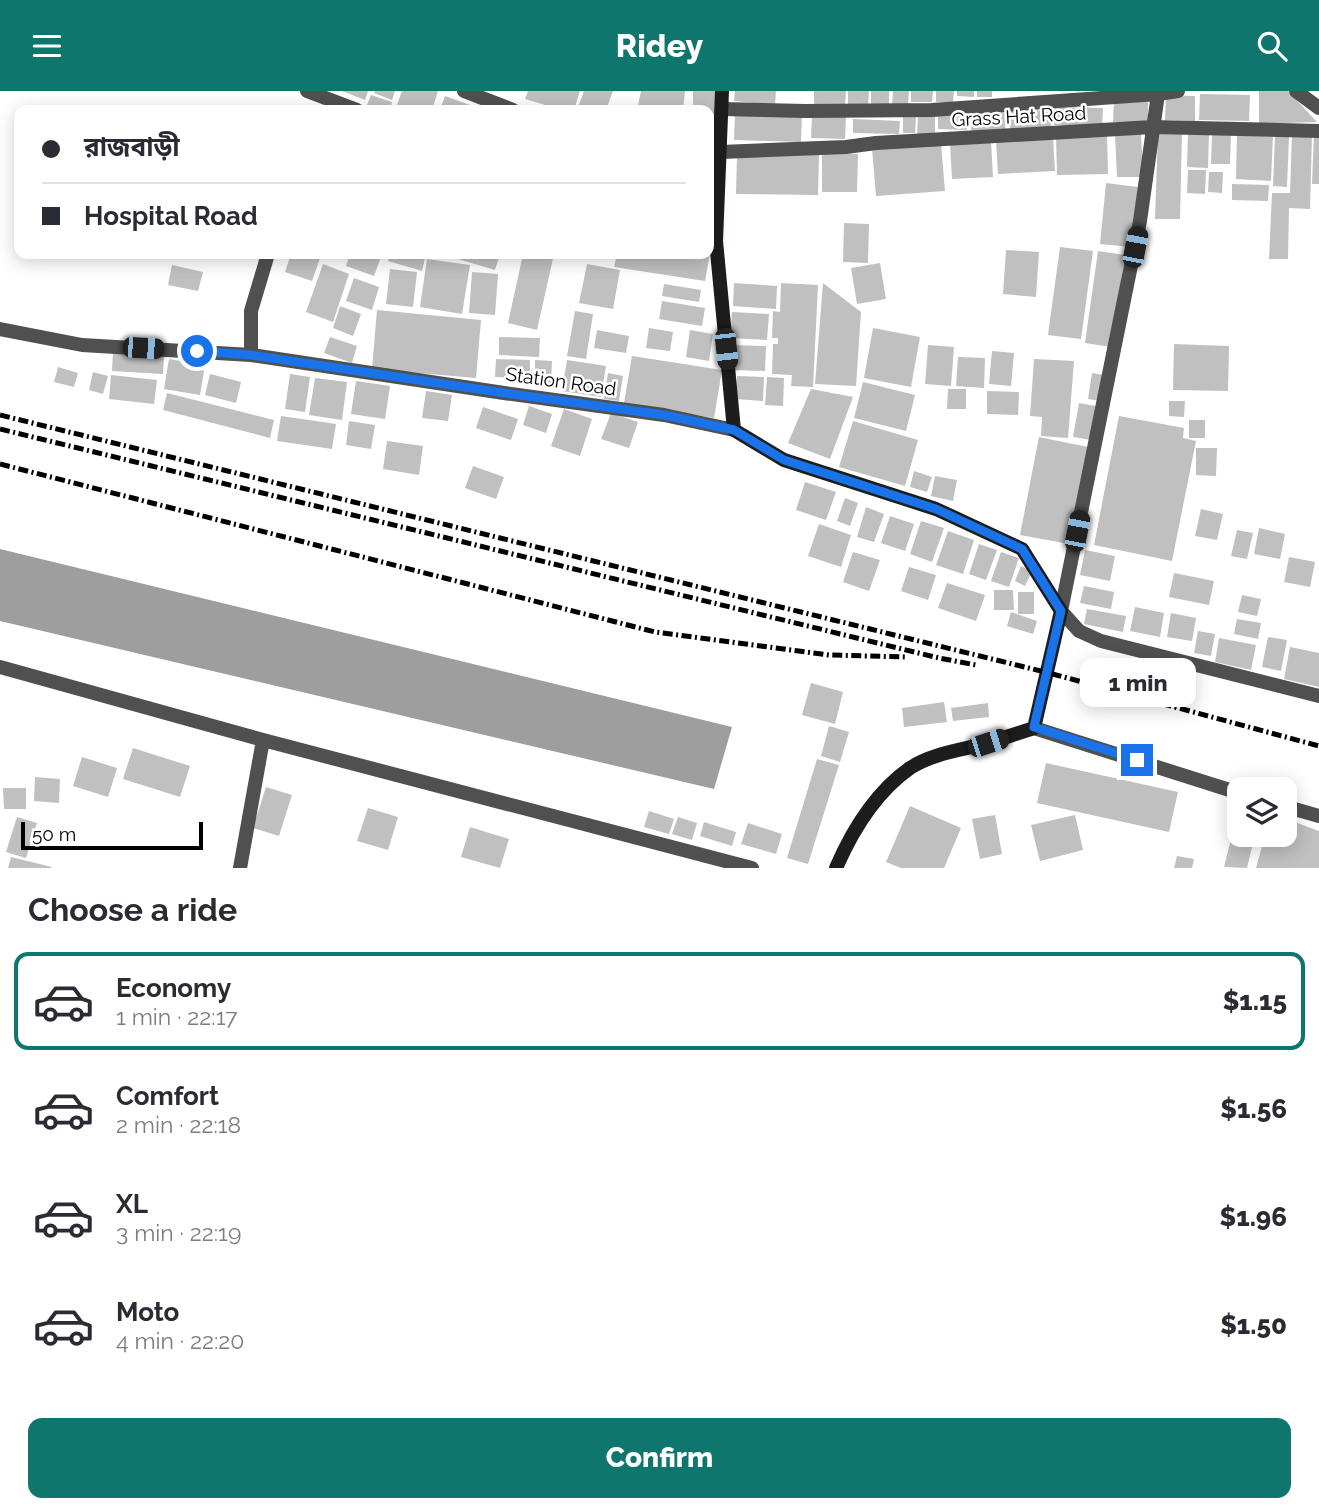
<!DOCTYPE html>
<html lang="en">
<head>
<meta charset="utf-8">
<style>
	body { margin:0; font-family:Raleway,"Noto Sans Bengali",sans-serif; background:#f2f2f3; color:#2b2b33; height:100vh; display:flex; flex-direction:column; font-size:26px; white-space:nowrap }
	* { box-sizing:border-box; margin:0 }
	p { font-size:23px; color:#7c7c81 }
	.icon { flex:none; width:38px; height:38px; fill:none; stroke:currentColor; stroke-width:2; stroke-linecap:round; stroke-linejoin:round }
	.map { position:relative; height:777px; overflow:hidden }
	.side { display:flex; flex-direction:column; background:#fff; flex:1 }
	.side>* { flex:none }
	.hud { position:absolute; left:14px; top:14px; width:700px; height:154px; border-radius:14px; box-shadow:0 4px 18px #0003; display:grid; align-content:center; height:154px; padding:0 28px; background:#fff }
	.buttons { position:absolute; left:1227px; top:686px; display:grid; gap:14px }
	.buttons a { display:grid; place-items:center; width:70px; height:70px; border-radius:14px; background:#fff; box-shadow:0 4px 18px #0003; font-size:35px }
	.scale { position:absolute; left:21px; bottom:18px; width:182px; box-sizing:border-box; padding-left:7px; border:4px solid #000; border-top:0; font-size:19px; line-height:24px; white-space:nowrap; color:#000; -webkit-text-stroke:5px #fff; paint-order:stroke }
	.end { position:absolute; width:32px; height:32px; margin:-16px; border:9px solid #1a73e8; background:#fff; box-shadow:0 0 0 4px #fff }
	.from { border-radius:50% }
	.bubble { position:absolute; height:49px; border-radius:14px; background:#fff; box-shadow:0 4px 18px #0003; font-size:23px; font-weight:800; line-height:49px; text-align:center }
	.car { position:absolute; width:21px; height:42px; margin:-21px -10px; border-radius:9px; box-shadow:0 0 5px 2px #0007; background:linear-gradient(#222 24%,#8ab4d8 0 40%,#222 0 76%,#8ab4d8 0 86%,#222 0) }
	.hud b { display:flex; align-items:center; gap:24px; height:66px; font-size:26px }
	.hud b+b { border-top:2px solid #e1e1e2 }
	.hud i { width:18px; height:18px; background:#2b2b33 }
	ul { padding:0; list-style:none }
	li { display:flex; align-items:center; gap:21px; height:98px; margin:0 14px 10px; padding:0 14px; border:4px solid transparent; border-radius:14px }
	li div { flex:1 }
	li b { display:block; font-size:26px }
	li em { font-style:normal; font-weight:800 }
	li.active { border-color:#0f766e }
	li>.icon { width:63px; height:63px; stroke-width:1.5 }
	h2 { padding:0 28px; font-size:32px; line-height:84px }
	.primary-button { display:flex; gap:14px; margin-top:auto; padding:14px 28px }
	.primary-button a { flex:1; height:80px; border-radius:14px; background:#0f766e; color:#fff; font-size:28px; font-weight:800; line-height:80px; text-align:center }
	header { display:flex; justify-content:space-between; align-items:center; height:91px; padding:0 28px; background:#0f766e; color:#fff; font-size:32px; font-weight:800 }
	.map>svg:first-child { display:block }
	.water { fill:#9e9e9e }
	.building { fill:#c0c0c0 }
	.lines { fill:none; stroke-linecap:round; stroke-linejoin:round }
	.street { stroke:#505050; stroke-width:14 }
	.secondary { stroke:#1d1d1d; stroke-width:14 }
	.rail { stroke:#000; stroke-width:5; stroke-dasharray:10 3.5 2 3.5; stroke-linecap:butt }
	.route { stroke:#1a73e8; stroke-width:9 }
	.labels { text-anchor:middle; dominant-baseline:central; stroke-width:5; stroke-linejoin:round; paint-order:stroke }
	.street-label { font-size:19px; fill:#000; stroke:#fff }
</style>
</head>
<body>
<header><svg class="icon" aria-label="menu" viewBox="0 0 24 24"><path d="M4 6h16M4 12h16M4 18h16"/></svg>Ridey<svg class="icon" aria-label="search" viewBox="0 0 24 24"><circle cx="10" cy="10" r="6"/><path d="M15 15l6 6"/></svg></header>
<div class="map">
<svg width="1319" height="777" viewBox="0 0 1319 777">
	<rect width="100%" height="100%" fill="#fff"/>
	<!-- water -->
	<path class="water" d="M0,458L732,636L714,698L0,530Z"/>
	<!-- building -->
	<path class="building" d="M342,0H368L365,9Z
		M375,0H395L392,9L374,2Z
		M402,0H438L432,19H395Z
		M528,0H580L574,19H562L525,8Z
		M584,0H613L606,19H577Z
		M641,0H685L683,19H637Z
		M693,0H716V23H709V19H693Z
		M735,0H776L775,14L734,10Z
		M814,0H846L845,15L814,14Z
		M848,0H869L868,16H848Z
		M871,0H889V15H871Z
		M893,0H909L908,14H892Z
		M911,0H933L932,11H911Z
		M936,0H954L953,11H936Z
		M957,0H974V6L957,5Z
		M977,0H992V6H977Z
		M1259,0H1288L1317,31L1259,33Z
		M1200,3L1250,4L1249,30L1199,29Z
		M371,4L392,11L390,19H365Z
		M1166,4L1195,5V30L1165,29Z
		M445,5L484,19H440Z
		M1114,9H1148V31H1113Z
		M1055,16L1103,17L1102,35L1054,34Z
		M1011,18L1052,20L1051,39L1010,37Z
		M972,20H1006L1005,41L971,40Z
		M735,22L802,24L801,51L734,49Z
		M918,23H935V46H917Z
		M938,23L967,24V39L938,38Z
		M812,25L846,26L845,48L811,47Z
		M903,26H916L915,42H903Z
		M709,28H718L717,58H709Z
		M853,28L900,30L899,43L853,42Z
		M1158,40L1182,41L1180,128H1155Z
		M1188,40L1209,41L1208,77L1187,76Z
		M1141,43L1143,86H1117L1115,44Z
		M1212,43H1231L1230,73H1211Z
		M1237,43H1273L1271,90L1236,88Z
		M1292,43H1312L1310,118L1289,117L1288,168H1269L1272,102H1290Z
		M1314,43H1319V93H1312Z
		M1107,44L1108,83L1057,84L1056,45Z
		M1275,45L1289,46L1287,96L1273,95Z
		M1053,47L1055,80L998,83L996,50Z
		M991,50L993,86L952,88L950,52Z
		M941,52L945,100L876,105L872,57Z
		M737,62L819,64L818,104L736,103Z
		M822,63H858L857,101H822Z
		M709,72L716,73L710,107H709Z
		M1188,79H1206L1205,103L1187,102Z
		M1209,81H1223L1222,102L1208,101Z
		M1106,92L1138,96L1131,156L1100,153Z
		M1232,93L1269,94L1268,110L1232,109Z
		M844,132L869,133L868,172L843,171Z
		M1060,156L1093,160L1081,248L1048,244Z
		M1006,159L1039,161L1036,206L1003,203Z
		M1098,160L1125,164L1111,256L1085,252Z
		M291,163H307L320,167L312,190L285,181Z
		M350,163H382L374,185L346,175Z
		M390,163H426L422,180L388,170Z
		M460,163H500L495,179L458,168Z
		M523,163H554L537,239L508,232Z
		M617,163H710L705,190L614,176Z
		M427,168L470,174L462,223L420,216Z
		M880,172L886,208L857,213L851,177Z
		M323,173L349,183L333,231L306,221Z
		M587,173L620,179L613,218L579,212Z
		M172,174L203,181L198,200L168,194Z
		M390,178L417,181L413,216L386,213Z
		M472,181L498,183L495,224L469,222Z
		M354,187L379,196L372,219L346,210Z
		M734,192L777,195L776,218L733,215Z
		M781,192L818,194L813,296L791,295L792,284L772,283L773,253H778V247H772L773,220L780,221Z
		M823,192L861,221L856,295L815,293Z
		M664,193L701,199L699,211L662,205Z
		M662,210L705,217L702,235L659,228Z
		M340,215L361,223L353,245L333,237Z
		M377,219L481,229L476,287L372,278Z
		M575,220L593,223L586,268L567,265Z
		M732,221L769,223L767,249L730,247Z
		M649,237L673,241L670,260L646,257Z
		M873,237L920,246L911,296L864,287Z
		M597,239L629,245L626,262L594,257Z
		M690,239L713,243L709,270L686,266Z
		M330,246L357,255L352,272L324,262Z
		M499,246L540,247L539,266L499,264Z
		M1174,253L1229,255L1228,300L1173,299Z
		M731,254L766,255L765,280L730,279Z
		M928,254L954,256L951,295L925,293Z
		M992,260L1014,262L1011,295L989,293Z
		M113,261L164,264L163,283L112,280Z
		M632,265L722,279L714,327L624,312Z
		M958,266L985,267L984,297L956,295Z
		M169,268L205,274L200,304L164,298Z
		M496,268L530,269V288L495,286Z
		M1034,268L1074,270L1068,347L1041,345L1042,326L1030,325Z
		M535,269L552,270L551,293L535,292Z
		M567,269L606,275L601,306L562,300Z
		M58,276L78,282L74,296L54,291Z
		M93,281L108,285L103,303L89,299Z
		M608,282L623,285L619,310L604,308Z
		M1092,282L1104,284L1101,310L1088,308Z
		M210,283L241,291L236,312L205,304Z
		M290,283L310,286L305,321L285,318Z
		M111,284L157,289L154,313L109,308Z
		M737,285L764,286L763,310L735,308Z
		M767,286L784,287L783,315L765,314Z
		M315,287L347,291L342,329L309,324Z
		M356,290L390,295L385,328L351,323Z
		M863,291L915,304L906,340L854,327Z
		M811,298L853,306L830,368L788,352Z
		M948,298H966V318H947Z
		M426,300L452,304L448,330L422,327Z
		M987,300L1019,301L1018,324L987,323Z
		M167,302L274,329L270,347L163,319Z
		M1169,310H1185L1184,326L1169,325Z
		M1079,312L1096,315L1091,349L1073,346Z
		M529,315L552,323L546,342L523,334Z
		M483,316L518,328L511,349L476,337Z
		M564,318L592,328L580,365L551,355Z
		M611,322L638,331L629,357L601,348Z
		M281,325L336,333L332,358L277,350Z
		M1119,325L1184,337L1183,347L1196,350L1172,470L1094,454Z
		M1189,329H1205V347H1189Z
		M349,330L375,334L371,358L346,354Z
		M853,330L918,349L905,395L839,376Z
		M1039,346L1088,356L1069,453L1020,444Z
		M387,350L423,355L419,384L383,378Z
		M1196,357H1217L1216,385L1196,384Z
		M473,375L504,386L496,408L465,397Z
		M914,380L932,386L927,401L910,396Z
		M935,385L957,389L953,410L931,405Z
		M805,391L836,401L826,429L796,419Z
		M845,407L858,412L850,435L837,430Z
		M866,416L884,423L874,451L857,446Z
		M1201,418L1223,423L1217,449L1195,445Z
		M890,425L914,433L905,460L881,452Z
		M921,430L944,437L932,471L910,463Z
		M819,433L851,444L841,476L808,465Z
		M1259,437L1285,443L1280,468L1254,463Z
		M1237,439L1253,442L1247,468L1231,465Z
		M948,440L974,449L963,483L936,474Z
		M979,453L997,459L986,489L969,483Z
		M1085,459L1115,465L1110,490L1080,484Z
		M853,461L880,469L869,500L843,491Z
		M1001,461L1019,467L1009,496L991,490Z
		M1289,466L1315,471L1310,496L1284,491Z
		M1021,475L1032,480L1025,495L1015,490Z
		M909,476L936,484L928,509L901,500Z
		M1174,482L1214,490L1209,514L1169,506Z
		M947,492L985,504L976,530L938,517Z
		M1084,495L1114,501L1111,518L1080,512Z
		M994,499H1013L1014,519H994Z
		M1018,501H1034V523H1018Z
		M1242,504L1261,508L1257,525L1238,521Z
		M1135,516L1164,522L1160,546L1130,540Z
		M1087,518L1126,525L1123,541L1084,533Z
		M1011,521L1037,530L1033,543L1007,535Z
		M1171,522L1196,527L1192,550L1167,546Z
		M1237,528L1261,532L1258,548L1234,543Z
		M1198,540L1215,543L1211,565L1194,562Z
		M1268,546L1287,549L1281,580L1262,576Z
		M1219,547L1256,554L1251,579L1215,571Z
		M1290,556L1319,562V596L1284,588Z
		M811,592L843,601L835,633L802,624Z
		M944,611L947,631L904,636L902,617Z
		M988,612L989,626L953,630L951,617Z
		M829,635L849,641L840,671L821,665Z
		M133,657L190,675L180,706L123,688Z
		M82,666L117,677L108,706L73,695Z
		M817,668L839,674L808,773L787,767Z
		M1046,672L1178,701L1169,741L1037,712Z
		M35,686L60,688L59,712L34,710Z
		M266,696L292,704L279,745L253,737Z
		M3,697H26V718H4Z
		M910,715L961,737L944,777H901L886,771Z
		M368,717L398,726L388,759L357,750Z
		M649,720L674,728L669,743L644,736Z
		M995,724L1002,763L980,768L972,728Z
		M1075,724L1083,759L1040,770L1031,734Z
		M17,726L37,732L26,767L6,761Z
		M678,726L697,732L692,749L672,743Z
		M1284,727L1319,740V777H1256L1265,744H1284Z
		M704,731L736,741L732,755L700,745Z
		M748,732L782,743L776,763L741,753Z
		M1235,732L1239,734V744H1255L1247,777L1224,776Z
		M470,736L509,748L500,777L461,766Z
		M1177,765L1194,768L1192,777H1174Z
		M11,766L52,776L51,777H8Z"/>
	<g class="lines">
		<!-- street -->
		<path class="street" d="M307,0L357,19
			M464,0L513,19
			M1296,0L1319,17
			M1158,3L1140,130L1061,520L1079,540L1101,550L1319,605
			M722,18L805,20L932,19L1158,3L1178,0
			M709,59L721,61L846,56L876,52L1153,36L1319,40
			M0,238L82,254L251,264L504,302L664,324L734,339
			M251,264V220L268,163
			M0,576L263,649L752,777
			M1034,637L1239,702
			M1284,715L1319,725
			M240,777L263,649"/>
		<!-- secondary -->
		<path class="secondary" d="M722,0L716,150L734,339L784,369L936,418L1022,458L1061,520L1034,637C1019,642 1003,647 988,652C962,659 933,662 910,677C876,701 852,740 836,777"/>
		<!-- rail -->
		<path class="rail" d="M0,324L1049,582L1319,655
			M0,338L939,567L976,574
			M0,373L655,541L829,564L908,566"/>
	</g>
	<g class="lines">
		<!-- route -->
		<path class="route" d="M197,260L251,264L504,302L664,324L734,339L784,369L936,418L1022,458L1061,520L1034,636L1137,669"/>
	</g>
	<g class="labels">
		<!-- street labels -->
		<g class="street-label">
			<text transform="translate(1019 25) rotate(-3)">Grass Hat Road</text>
			<text transform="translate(561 290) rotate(8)">Station Road</text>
		</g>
	</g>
</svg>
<div class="buttons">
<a><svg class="icon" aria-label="layers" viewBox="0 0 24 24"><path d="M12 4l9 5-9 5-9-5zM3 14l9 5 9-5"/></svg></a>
</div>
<div class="scale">50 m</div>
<i class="end from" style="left:197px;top:260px"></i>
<i class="end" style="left:1137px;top:669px"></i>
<div class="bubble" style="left:1080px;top:567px;width:116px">1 min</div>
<i class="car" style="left:1135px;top:156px;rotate:11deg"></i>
<i class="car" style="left:143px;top:257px;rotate:93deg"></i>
<i class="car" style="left:726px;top:258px;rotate:174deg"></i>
<i class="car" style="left:1077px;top:440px;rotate:11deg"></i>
<i class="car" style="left:988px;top:652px;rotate:72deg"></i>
<div class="hud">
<b><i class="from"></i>রাজবাড়ী</b>
<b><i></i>Hospital Road</b>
</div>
</div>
<section class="side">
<h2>Choose a ride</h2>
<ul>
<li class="active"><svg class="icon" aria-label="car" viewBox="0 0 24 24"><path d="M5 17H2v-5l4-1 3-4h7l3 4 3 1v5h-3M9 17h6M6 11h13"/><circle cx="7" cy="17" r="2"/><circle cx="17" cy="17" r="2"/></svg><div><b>Economy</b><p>1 min · 22:17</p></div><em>$1.15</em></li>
<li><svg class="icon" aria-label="car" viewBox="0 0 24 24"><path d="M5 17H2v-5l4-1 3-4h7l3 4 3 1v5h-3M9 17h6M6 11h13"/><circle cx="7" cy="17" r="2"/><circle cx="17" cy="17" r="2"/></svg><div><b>Comfort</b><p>2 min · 22:18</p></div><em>$1.56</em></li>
<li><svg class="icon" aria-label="car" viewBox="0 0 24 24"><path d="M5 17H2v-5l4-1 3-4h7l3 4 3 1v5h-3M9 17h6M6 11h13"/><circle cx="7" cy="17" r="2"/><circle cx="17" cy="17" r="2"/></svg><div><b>XL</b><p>3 min · 22:19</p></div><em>$1.96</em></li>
<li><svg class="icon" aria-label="car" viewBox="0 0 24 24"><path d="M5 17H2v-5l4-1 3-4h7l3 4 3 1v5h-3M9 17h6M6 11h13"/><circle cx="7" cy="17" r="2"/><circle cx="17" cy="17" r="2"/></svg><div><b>Moto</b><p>4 min · 22:20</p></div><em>$1.50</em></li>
</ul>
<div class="primary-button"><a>Confirm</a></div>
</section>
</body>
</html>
